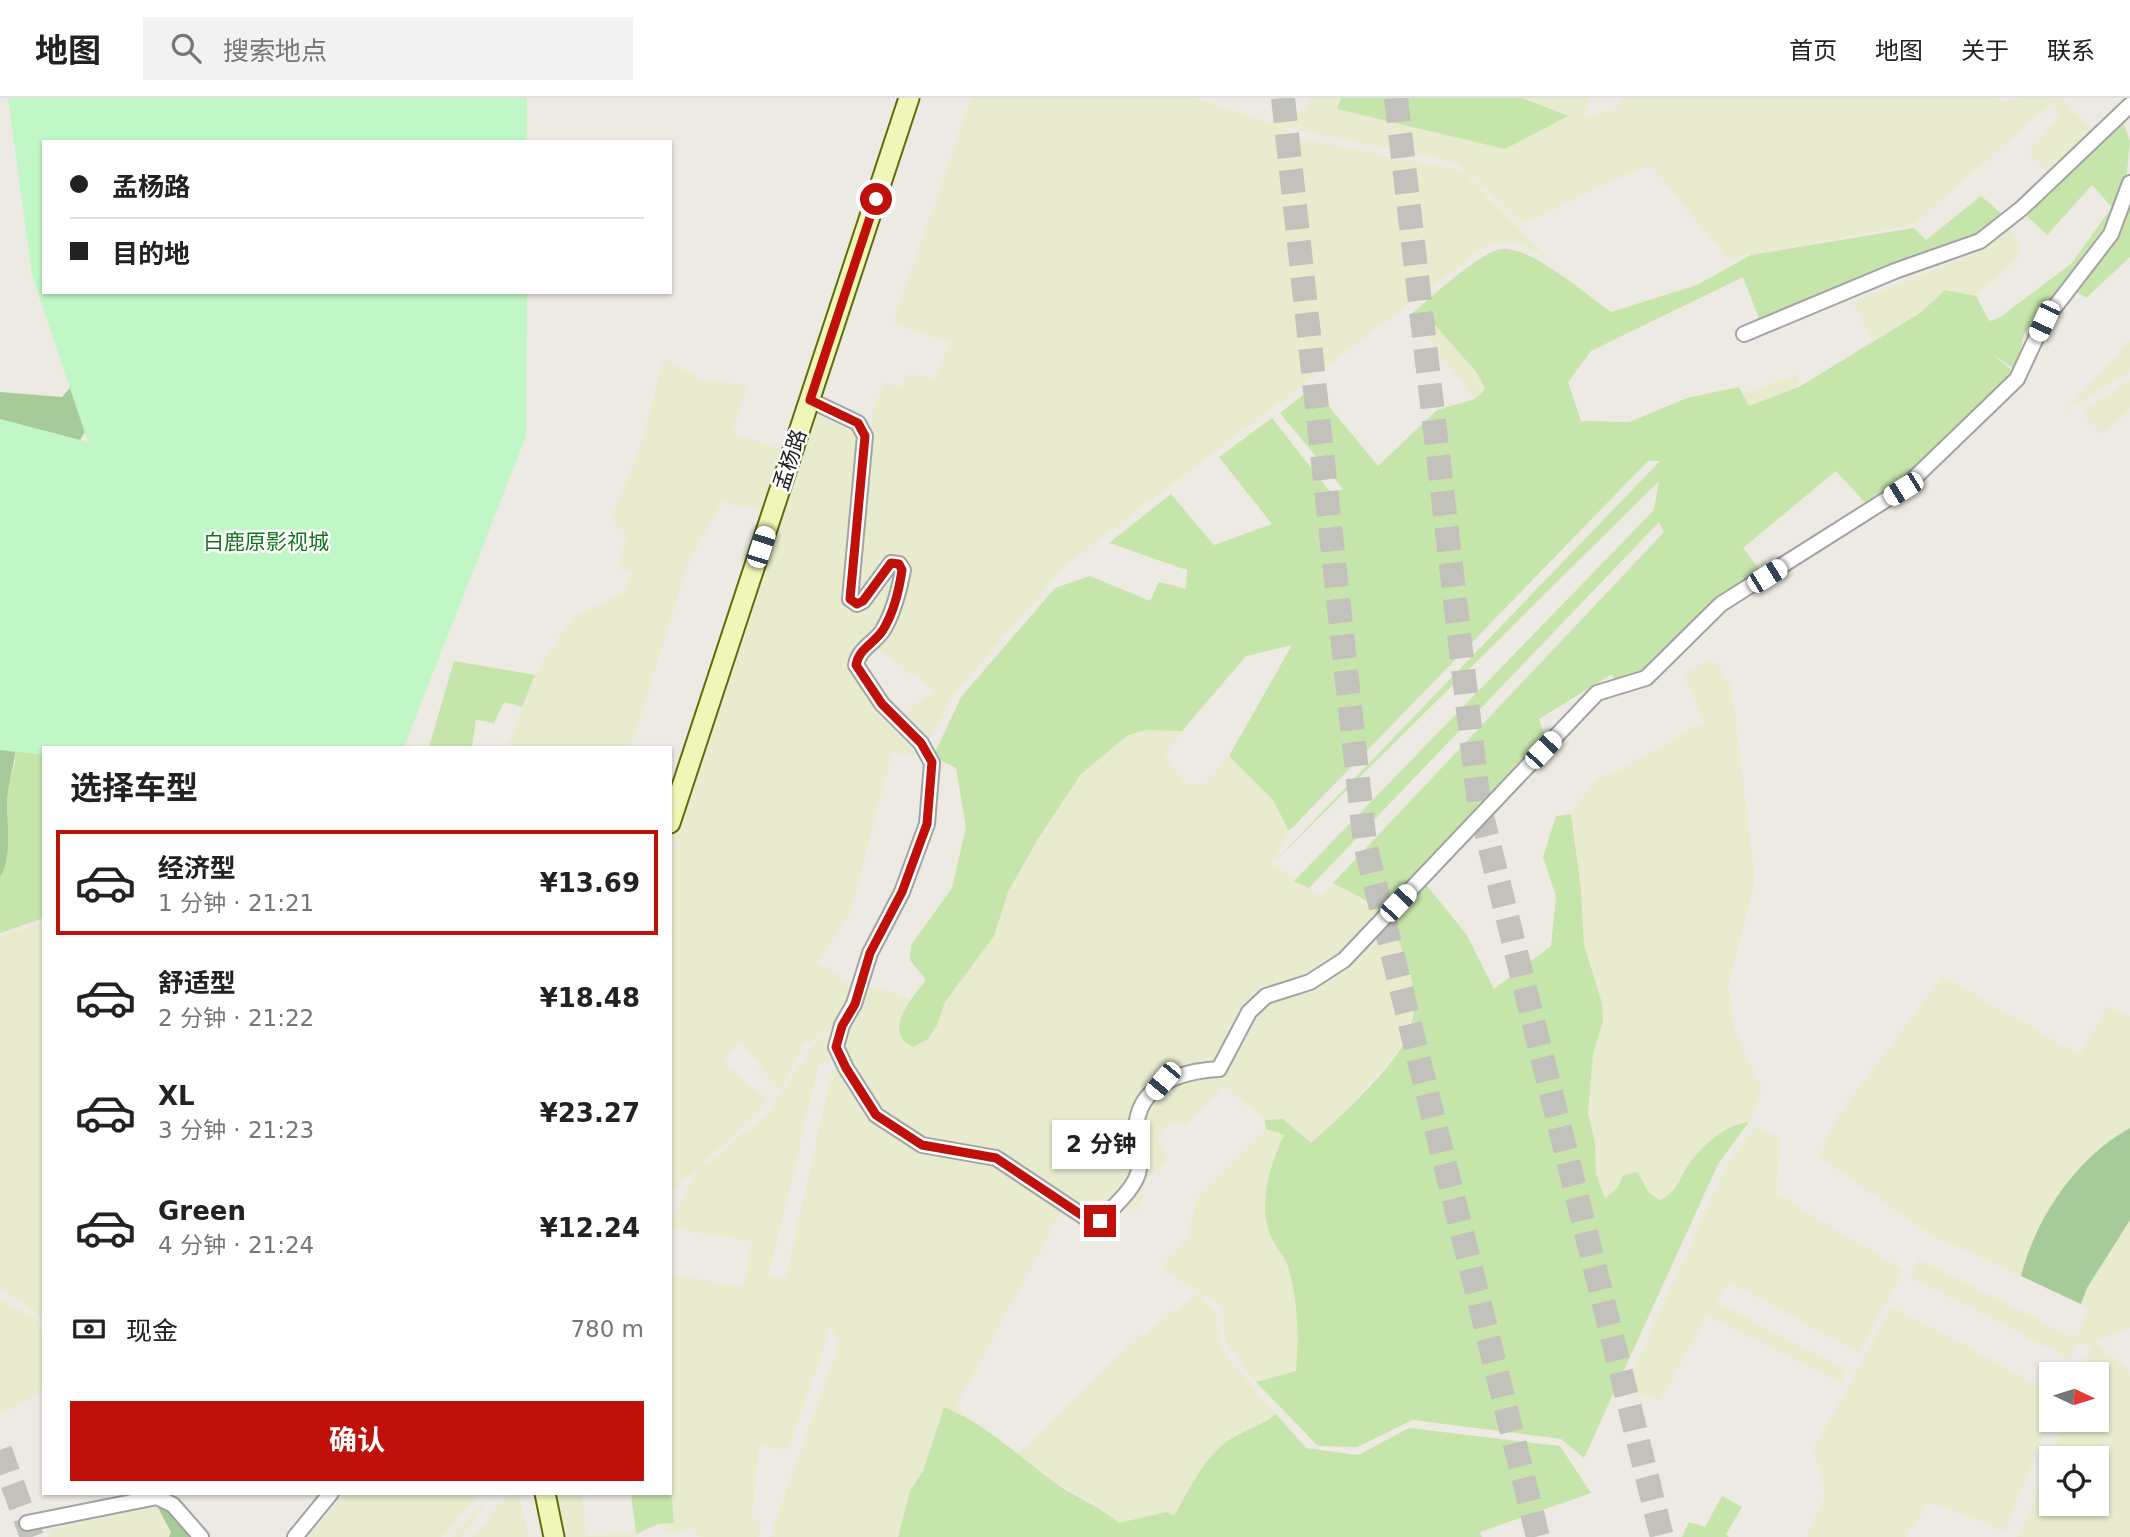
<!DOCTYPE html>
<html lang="zh">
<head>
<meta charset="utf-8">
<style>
	body { margin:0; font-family:"DejaVu Sans","Noto Sans SC",sans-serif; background:#f2f2f2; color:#222; height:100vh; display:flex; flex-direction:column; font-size:26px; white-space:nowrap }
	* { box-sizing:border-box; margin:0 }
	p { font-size:23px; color:#767676 }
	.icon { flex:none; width:38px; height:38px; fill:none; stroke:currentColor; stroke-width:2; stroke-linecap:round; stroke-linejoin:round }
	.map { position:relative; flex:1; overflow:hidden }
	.drawer { position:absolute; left:42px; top:648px; width:630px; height:749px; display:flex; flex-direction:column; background:#fff; border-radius:0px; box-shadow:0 2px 5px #0004 }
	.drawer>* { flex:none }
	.hud { position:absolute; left:42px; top:42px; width:630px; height:154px; border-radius:0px; box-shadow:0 2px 5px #0004; display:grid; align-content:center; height:154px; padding:0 28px; background:#fff }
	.needle { width:46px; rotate:94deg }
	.tools { position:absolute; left:2039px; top:1264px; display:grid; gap:14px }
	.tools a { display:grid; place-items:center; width:70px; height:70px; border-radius:0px; background:#fff; box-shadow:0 2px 5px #0004; font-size:35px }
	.end { position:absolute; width:32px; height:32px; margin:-16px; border:9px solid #bf100a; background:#fff; box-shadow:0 0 0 4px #fff }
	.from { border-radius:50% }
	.bubble { position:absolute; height:49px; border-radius:0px; background:#fff; box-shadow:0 2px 5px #0004; font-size:23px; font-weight:700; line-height:49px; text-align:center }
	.car { position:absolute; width:21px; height:42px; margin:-21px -10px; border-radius:9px; box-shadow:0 0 5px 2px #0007; background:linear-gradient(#fff 24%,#345 0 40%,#fff 0 76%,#345 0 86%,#fff 0) }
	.hud b { display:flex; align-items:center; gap:24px; height:66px; font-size:26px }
	.hud b+b { border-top:2px solid #e0e0e0 }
	.hud i { width:18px; height:18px; background:#222 }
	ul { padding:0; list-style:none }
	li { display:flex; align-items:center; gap:21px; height:105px; margin:0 14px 10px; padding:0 14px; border:4px solid transparent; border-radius:0px }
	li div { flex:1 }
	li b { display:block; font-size:26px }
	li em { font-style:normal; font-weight:700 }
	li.current { border-color:#bf100a }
	li>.icon { width:63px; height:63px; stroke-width:1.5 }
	h2 { padding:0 28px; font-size:32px; line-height:84px }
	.pay { display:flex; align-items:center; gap:18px; height:77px; padding:0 28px; font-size:26px }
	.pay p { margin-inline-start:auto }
	.primary-button { display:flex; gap:14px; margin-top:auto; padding:14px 28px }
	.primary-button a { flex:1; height:80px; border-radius:0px; background:#bf100a; color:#fff; font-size:28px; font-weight:700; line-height:80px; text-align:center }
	header { display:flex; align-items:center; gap:42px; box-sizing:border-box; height:98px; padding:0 35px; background:#fff; border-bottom:2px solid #e0e0e0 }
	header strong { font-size:33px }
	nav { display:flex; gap:38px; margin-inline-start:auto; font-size:24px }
	.search { width:490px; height:63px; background:#f2f2f2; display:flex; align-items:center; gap:18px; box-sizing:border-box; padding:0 24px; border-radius:0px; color:#767676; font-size:26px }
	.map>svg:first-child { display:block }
	.farmland { fill:#e8ebce; fill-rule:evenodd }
	.grass { fill:#c5e5aa }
	.forest { fill:#a6cb99 }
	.park { fill:#c1f6c7 }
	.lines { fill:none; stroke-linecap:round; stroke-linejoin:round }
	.highway-tunnel { stroke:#c3c1bb; stroke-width:24; stroke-dasharray:24 12; stroke-linecap:butt }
	.street-casing { stroke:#a3a3a3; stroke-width:18 }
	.secondary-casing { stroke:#5f6d0a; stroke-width:23 }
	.street { stroke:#fff; stroke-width:14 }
	.secondary { stroke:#f0f6b8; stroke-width:19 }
	.route { stroke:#bf100a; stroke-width:9 }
	.labels { text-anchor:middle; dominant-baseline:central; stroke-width:5; stroke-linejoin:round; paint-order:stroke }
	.street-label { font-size:21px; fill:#1c1c1c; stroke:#fff }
	.park-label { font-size:21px; fill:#11741c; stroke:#fff }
</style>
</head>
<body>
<header>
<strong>地图</strong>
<div class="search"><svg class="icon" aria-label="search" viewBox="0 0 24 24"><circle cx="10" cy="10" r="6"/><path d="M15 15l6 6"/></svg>搜索地点</div>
<nav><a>首页</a><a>地图</a><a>关于</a><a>联系</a></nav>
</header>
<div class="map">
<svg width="2130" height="1439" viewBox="0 0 2130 1439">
	<rect width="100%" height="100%" fill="#edeae3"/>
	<!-- farmland -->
	<path class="farmland" d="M972,0H1194L1278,27L1272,18L1305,12L1310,0H1590L1584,18L1616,12L1622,0H1998L2003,4L2022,0H2061L2095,36L2053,79L2029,54L2061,16L2052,5L1912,127L1728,161L1650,66L1522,125L1457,65L1281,28L1300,41L1462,73L1548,161L1514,143L1485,148L1067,466L952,598L926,648L899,621L934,592L877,550L896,524L905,462L892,463L858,501L873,313L885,284L901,290L908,276L935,281L951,245L893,225Z
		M2011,130L2022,155L1976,198L1945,192L1920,215L1872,243L1853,204L1975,156Z
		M1426,217L1477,276L1485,291L1475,301L1414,224Z
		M2130,242V273L2064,314Z
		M664,261L701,281L747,288L732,335L786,353L765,415L722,403L687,468L631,649H508L535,577L574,519L626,493L631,474L618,471L627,437L611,421L638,356Z
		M1798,276L1799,289L1749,308L1743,295Z
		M2130,282V310L2103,336L2082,315Z
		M812,313L848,325L861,336L844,508L861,514L899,475L888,521L852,573L920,656L892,655L849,819L817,864L859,891L848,924L803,946L780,992L740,943L723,965L768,1003L670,1096V737Z
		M1712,561L1731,586L1755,782L1728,888L1735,933L1762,990L1749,1024L1736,1025L1688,1067L1673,1096L1660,1102L1623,1077L1617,1091L1606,1100L1596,1076L1595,1046L1588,1014L1593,956L1603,922L1602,904L1584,847L1581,792L1571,716L1598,680L1622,671L1704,624L1684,576Z
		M1146,632L1182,633L1164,657L1185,686L1203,688L1229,658L1273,702L1289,733L1272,766L1321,798L1333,785L1386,817L1393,825L1414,880L1412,915L1407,937L1397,955L1336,1022L1310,1045L1283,1021L1265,1022L1224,987L1185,1028L1170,1023L1158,1038L1168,1063L1145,1082L1140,1112L1123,1109L1099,1129L989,1055L919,1046L880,1021L840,960L866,887L911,901L901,917L937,927L945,904L994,838L1008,794L1038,741L1081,676L1128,637Z
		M44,824V1221L0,1189V838Z
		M1943,879L2080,957L2108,908L2130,919V1030L2067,1086L2045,1120L2021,1178L1931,1137L1819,1059L1838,1017Z
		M844,932L833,961L819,966L768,1180L786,1179L834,965L880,1031L922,1053L987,1063L1063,1110L956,1308L970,1319L943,1310L923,1373L910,1393L898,1439H770L840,1244L830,1229L788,1353L759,1347L752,1418L762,1425L757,1439H700L692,1430L669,1438L658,1426L674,1425L670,1380V1177L743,1189L753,1144L670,1129V1126L696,1075L767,1016L817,942Z
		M1757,1028L1780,1040L1776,1096L1903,1172L1859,1255L1729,1183L1715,1203L1844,1271L1842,1285L1707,1217L1660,1302L1637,1296L1630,1280L1725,1071Z
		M1266,1031L1284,1036L1274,1058L1270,1136L1290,1172L1300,1229L1296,1273L1256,1284L1226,1245L1222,1208L1161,1171L1187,1140L1197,1101Z
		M2130,1122V1230L2094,1244L2127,1269L2130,1280V1439H2017L2029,1416L2064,1321H2096V1276H2081L2092,1245H2075L2070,1261L1909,1178L1919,1161L2076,1241L2089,1212L2081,1206L2087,1190ZM2051,1360H2096V1405H2051Z
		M1197,1196L1214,1214L1224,1256L1276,1316L1262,1327L1221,1348L1193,1384L1174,1418L1166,1415L1119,1425L1103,1411L1051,1382L1017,1356L1130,1247Z
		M0,1202L36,1221L44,1234V1288L35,1298L0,1317Z
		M1892,1209L2051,1294V1317L2005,1433L1928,1403L1906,1439H1807L1826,1395L1814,1351Z
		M346,1395H483L441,1439H307Z
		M494,1395L461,1439H451Z
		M509,1395H518L529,1439H473Z
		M544,1395H582L586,1437L636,1436L637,1439H558Z
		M157,1408L171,1434L169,1439H49L51,1431Z"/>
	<!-- grass -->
	<path class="grass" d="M1341,0H1522L1568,18L1505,51L1337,11Z
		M2122,22L2130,43L2124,103L2024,236L2016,272L1990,254L2014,274L1948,348L1869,409L1836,373L1743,450L1770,485L1718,517L1653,583L1622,595L1612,576L1539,621L1550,653L1423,783L1467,837L1494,891L1551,848L1556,799L1543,759L1556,718L1571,716L1581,792L1584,847L1602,905L1603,923L1593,956L1588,1014L1595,1046L1596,1076L1605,1100L1617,1091L1623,1077L1638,1074L1648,1094L1660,1102C1676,1095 1678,1084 1687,1069C1699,1050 1727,1025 1749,1024L1718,1066L1584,1360L1561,1341L1413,1322L1357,1349L1318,1348L1256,1284L1296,1273C1299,1239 1298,1209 1290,1175C1287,1161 1276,1150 1270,1137C1258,1105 1270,1066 1284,1037L1266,1031L1265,1022L1283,1021L1311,1045C1337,1022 1396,968 1408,937C1421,902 1411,875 1399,843C1396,834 1394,826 1388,819C1373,804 1351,795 1333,785L1664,434L1659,424L1309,790L1294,783L1654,412L1659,383L1272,766L1660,363H1648L1289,733L1273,702L1229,658L1292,547L1246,558L1182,633L1146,632L1128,637L1081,676L1038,741L1008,794L994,838L945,904L937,927L928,941L913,949C881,934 913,898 926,882L910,862L911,847L952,790L966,729L956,670L933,659L961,599L1055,490L1090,478L1150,503L1159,484L1186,491L1187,472L1109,445L1171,396L1214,447L1272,426L1219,359L1272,320L1331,395L1343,391L1280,315L1313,289L1378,368L1437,312L1475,301L1485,291L1477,275L1427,218L1414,224L1409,218C1428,203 1482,150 1505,151C1536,152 1585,196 1611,214L1697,187L1751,157L1914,130L1926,142L1981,98L2008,121L1939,159L1763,231L1743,179L1591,253L1568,284L1581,323L1629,324L1687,300L1739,289L1749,308L1799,289L1920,215L1945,192L1976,198L1989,223L1999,220L2071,166L2112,109L2092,87L2047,137L2027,118Z
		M2130,108V159L2086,200L2074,192Z
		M454,563L535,577L522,609L504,604L494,625L476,622L472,649H429Z
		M16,645L44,649V820L0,835V779L8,740V689L15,665Z
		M944,1309C984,1325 1016,1356 1051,1382C1072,1398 1098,1407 1119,1425L1166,1414L1174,1418C1187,1395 1200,1368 1220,1349C1235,1335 1260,1329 1276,1316L1306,1350L1358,1357L1409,1330L1560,1348L1591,1395L1480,1434L1482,1439H898L910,1393L923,1373Z
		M670,1380L674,1425L658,1426L636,1436L631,1395H670Z
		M1722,1398L1742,1409L1726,1436L1729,1439H1682L1689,1424L1705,1429Z"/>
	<!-- forest -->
	<path class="forest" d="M133,254L77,347L0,338V294L62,299L99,257Z
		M0,638L16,644C16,662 10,676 8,693C5,719 14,757 0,779Z
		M2130,1030V1122L2087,1190L2081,1206L2021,1178C2036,1119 2077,1059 2130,1030Z
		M157,1408L166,1410L195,1439H169L171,1434Z"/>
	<!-- park -->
	<path class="park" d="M8,0H527V44H44V194H527L526,338L404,649H44V657L0,652V321L88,344L32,177Z"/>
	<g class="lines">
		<!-- highway-tunnel -->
		<path class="highway-tunnel" d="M1283,0L1365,746L1538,1439
			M1396,0L1479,706L1662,1439
			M0,1352L32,1439"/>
		<!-- street casing -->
		<g class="street-casing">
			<path id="street" d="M1744,236L1895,173L1980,143L2022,110L2130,7
				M810,302L858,325L865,338L850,501L857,506L863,503L891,465L899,466L903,472C899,493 894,514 883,532C874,546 859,550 856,567L882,606L921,645L932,665L927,726L902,794L870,855L854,906L842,927L836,949L846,970L876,1017L922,1047L996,1060L1089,1122L1100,1123C1112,1110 1137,1089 1139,1071C1141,1059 1136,1045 1136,1032C1137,986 1182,973 1219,971L1249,914L1266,898L1310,884L1344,862L1597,595L1646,580L1721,506L1903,391L2017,281L2044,223L2111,136L2130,85
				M27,1425L157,1399L173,1407L201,1439
				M295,1439L331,1395"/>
		</g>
		<!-- secondary casing -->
		<g class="secondary-casing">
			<path id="secondary" d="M670,725L909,0
				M545,1395L554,1439"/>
		</g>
		<!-- street -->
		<use href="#street" class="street"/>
		<!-- secondary -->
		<use href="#secondary" class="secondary"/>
	</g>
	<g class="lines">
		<!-- route -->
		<path class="route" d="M876,101L810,302L858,325L865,338L850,501L857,506L863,503L891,465L899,466L902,472C899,493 894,514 883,532C874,546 859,550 856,567L882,606L921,645L932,664L927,726L902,794L870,855L855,906L842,928L836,949L846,970L876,1017L922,1047L996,1060L1089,1122L1100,1123"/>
	</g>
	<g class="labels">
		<!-- street labels -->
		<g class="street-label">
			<text transform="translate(790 362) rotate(-72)">孟杨路</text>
		</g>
		<!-- park labels -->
		<g class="park-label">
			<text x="266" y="444">白鹿原影视城</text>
		</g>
	</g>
</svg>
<div class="tools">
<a><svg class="needle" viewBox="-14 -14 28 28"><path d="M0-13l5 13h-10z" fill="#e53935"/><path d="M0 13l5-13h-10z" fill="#767676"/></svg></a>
<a><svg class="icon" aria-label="locate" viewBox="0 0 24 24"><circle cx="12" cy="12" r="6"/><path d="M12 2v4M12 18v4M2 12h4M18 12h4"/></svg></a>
</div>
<i class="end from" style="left:876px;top:101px"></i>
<i class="end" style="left:1100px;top:1123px"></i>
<div class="bubble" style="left:1052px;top:1022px;width:98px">2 分钟</div>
<i class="car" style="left:2044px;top:223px;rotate:205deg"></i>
<i class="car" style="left:1903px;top:391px;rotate:238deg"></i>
<i class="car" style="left:761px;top:449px;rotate:18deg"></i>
<i class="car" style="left:1767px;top:478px;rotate:58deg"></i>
<i class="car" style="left:1543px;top:652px;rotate:43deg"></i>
<i class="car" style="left:1398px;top:805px;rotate:43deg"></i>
<i class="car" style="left:1163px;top:983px;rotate:220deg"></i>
<div class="hud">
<b><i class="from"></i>孟杨路</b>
<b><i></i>目的地</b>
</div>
<section class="drawer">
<h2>选择车型</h2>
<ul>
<li class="current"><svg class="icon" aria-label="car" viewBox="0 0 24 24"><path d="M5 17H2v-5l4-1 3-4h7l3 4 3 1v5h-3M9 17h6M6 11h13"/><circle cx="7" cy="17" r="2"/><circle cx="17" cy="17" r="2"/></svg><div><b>经济型</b><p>1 分钟 · 21:21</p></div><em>¥13.69</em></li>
<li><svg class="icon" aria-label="car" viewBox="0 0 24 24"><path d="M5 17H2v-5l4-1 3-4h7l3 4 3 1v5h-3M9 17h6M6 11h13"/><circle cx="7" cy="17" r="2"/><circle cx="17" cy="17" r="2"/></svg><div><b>舒适型</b><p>2 分钟 · 21:22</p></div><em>¥18.48</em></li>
<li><svg class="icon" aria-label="car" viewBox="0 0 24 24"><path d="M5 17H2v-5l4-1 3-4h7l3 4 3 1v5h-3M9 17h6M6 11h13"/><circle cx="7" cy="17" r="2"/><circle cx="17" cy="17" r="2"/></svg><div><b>XL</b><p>3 分钟 · 21:23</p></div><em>¥23.27</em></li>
<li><svg class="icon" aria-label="car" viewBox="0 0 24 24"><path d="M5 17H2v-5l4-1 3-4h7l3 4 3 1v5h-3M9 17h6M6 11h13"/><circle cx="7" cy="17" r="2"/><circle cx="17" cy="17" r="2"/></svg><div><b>Green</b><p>4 分钟 · 21:24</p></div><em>¥12.24</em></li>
</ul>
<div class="pay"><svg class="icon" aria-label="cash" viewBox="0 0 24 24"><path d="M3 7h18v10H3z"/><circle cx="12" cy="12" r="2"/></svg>现金<p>780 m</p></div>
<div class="primary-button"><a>确认</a></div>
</section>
</div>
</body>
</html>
